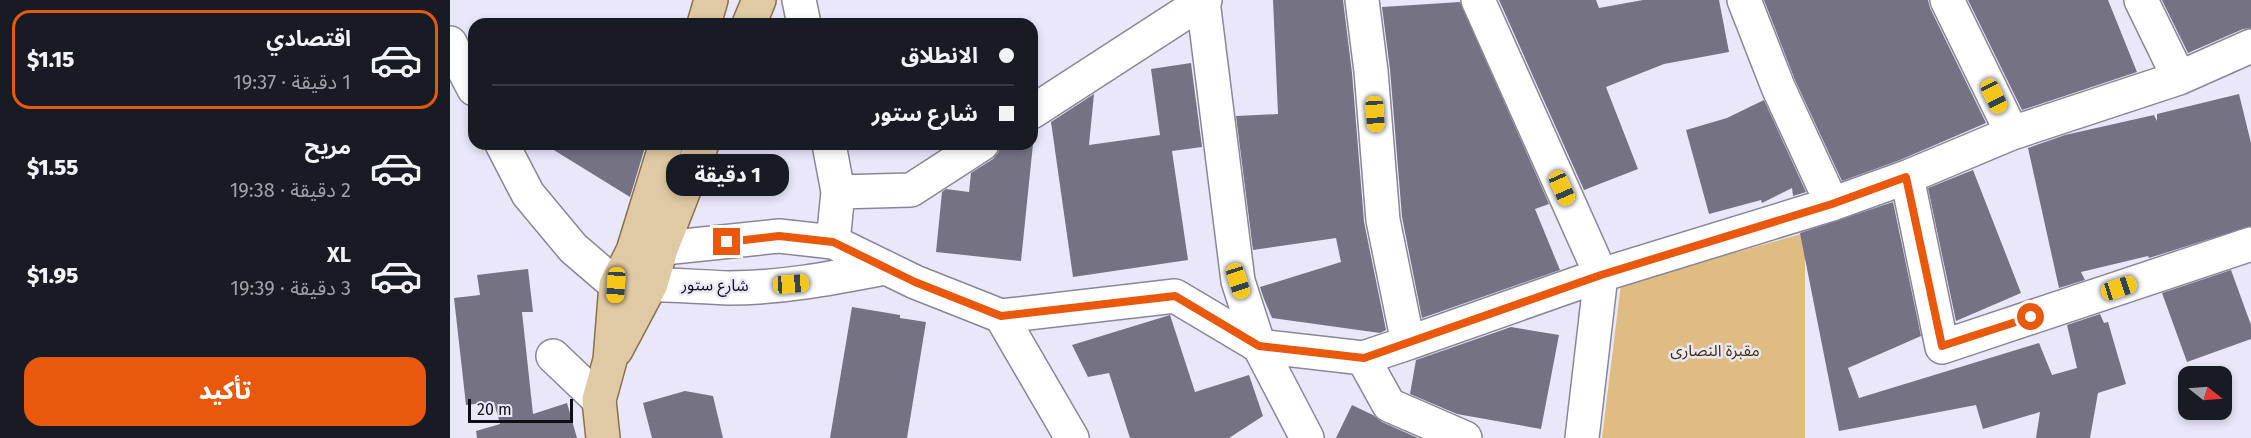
<!DOCTYPE html>
<html lang="ar">
<head>
<meta charset="utf-8">
<style>
	body { margin:0; font-family:"Fira Sans","Noto Sans Arabic",sans-serif; background:#242831; color:#f1f3f6; direction:rtl; height:100vh; display:flex; flex-direction:column; font-size:22px; white-space:nowrap }
	* { box-sizing:border-box; margin:0 }
	p { font-size:20px; color:#9ea1a6 }
	.icon { flex:none; width:33px; height:33px; fill:none; stroke:currentColor; stroke-width:2; stroke-linecap:round; stroke-linejoin:round }
	.map { position:relative; flex:1; overflow:hidden; direction:ltr }
	.details { display:flex; flex-direction:column; background:#171b24; width:450px }
	.details>* { flex:none }
	.top-card { position:absolute; left:18px; top:18px; width:570px; height:132px; border-radius:18px; box-shadow:0 3px 9px #0003; direction:rtl; display:grid; align-content:center; height:132px; padding:0 24px; background:#171b24 }
	.needle { width:39px; rotate:107deg }
	.controls { position:absolute; left:1728px; top:366px; display:grid; gap:12px }
	.controls a { display:grid; place-items:center; width:54px; height:54px; border-radius:12px; background:#171b24; box-shadow:0 3px 9px #0003; font-size:30px }
	.scale { position:absolute; left:18px; bottom:15px; width:105px; box-sizing:border-box; padding-left:6px; border:3px solid #100e15; border-top:0; font-size:16px; line-height:21px; white-space:nowrap; color:#100e15; -webkit-text-stroke:4px #eae7fa; paint-order:stroke }
	.end { position:absolute; width:27px; height:27px; margin:-14px; border:8px solid #ea580c; background:#fff; box-shadow:0 0 0 3px #fff }
	.from { border-radius:50% }
	.bubble { position:absolute; height:42px; border-radius:18px; background:#171b24; box-shadow:0 3px 9px #0003; font-size:20px; font-weight:800; line-height:42px; text-align:center; direction:rtl }
	.car { position:absolute; width:18px; height:36px; margin:-18px -9px; border-radius:8px; box-shadow:0 0 4px 2px #0007; background:linear-gradient(#f5c518 24%,#345 0 40%,#f5c518 0 76%,#345 0 86%,#f5c518 0) }
	.top-card b { display:flex; align-items:center; gap:21px; height:57px; font-size:22px }
	.top-card b+b { border-top:2px solid #363941 }
	.top-card i { width:15px; height:15px; background:#f1f3f6 }
	ul { padding:10px 0 0; list-style:none }
	li { display:flex; align-items:center; gap:18px; height:99px; margin:0 12px 9px; padding:0 12px; border:3px solid transparent; border-radius:18px }
	li div { flex:1 }
	li b { display:block; font-size:22px }
	li em { font-style:normal; font-weight:800 }
	li.on { border-color:#ea580c }
	li>.icon { width:54px; height:54px; stroke-width:1.5 }
	.button { display:flex; gap:12px; margin-top:auto; padding:12px 24px }
	.button a { flex:1; height:69px; border-radius:18px; background:#ea580c; color:#fff; font-size:24px; font-weight:800; line-height:69px; text-align:center }
	main { display:flex; flex:1; min-height:0 }
	.map>svg:first-child { display:block }
	.green { fill:#debc82 }
	.building { fill:#757283 }
	.lines { fill:none; stroke-linecap:round; stroke-linejoin:round }
	.minor-casing { stroke:#898697; stroke-width:36 }
	.tertiary-casing { stroke:#898697; stroke-width:36 }
	.primary-casing { stroke:#8a714b; stroke-width:36 }
	.minor { stroke:#fff; stroke-width:33 }
	.tertiary { stroke:#fff; stroke-width:33 }
	.primary { stroke:#e0caa4; stroke-width:33 }
	.route { stroke:#ea580c; stroke-width:8 }
	.labels { text-anchor:middle; dominant-baseline:central; stroke-width:5; stroke-linejoin:round; paint-order:stroke }
	.street-label { font-size:16px; fill:#100e15; stroke:#eae7fa }
	.park-label { font-size:16px; fill:#462f00; stroke:#eae7fa }
</style>
</head>
<body>
<main>
<div class="map">
<svg width="1801" height="438" viewBox="0 0 1801 438">
	<rect width="100%" height="100%" fill="#eae7fa"/>
	<!-- green -->
	<path class="green" d="M1355,233V438H1152L1171,284Z"/>
	<!-- building -->
	<path class="building" d="M823,0H893L902,73L914,222L936,330L930,333L822,318L814,299L810,287L891,262L886,238L803,250L786,116L828,114Z
		M1049,0H1146L1149,8L1193,0H1269L1279,52L1214,64L1156,87L1188,169L1134,190Z
		M1314,0H1478L1480,8L1536,123L1450,160L1392,181L1345,80Z
		M1518,0H1658L1687,72L1572,110Z
		M1712,0H1801V28L1793,29L1738,53Z
		M1010,2L1099,204L1085,209L1110,270L972,318L952,217L940,69L932,7Z
		M741,63L752,147L722,151L738,260L623,277L601,122L644,94L639,145L710,135L701,69Z
		M1789,94L1801,143V226L1699,258L1698,256L1631,272L1635,280L1609,288L1578,148L1615,135L1704,115L1707,121V114Z
		M1314,100L1356,192L1343,196L1342,188L1312,203L1311,200L1259,214L1236,130L1277,118Z
		M94,144H196L180,197Z
		M551,144H583L571,261L486,252L492,192L496,189L519,192L521,173L543,159L548,153Z
		M1523,170L1571,293L1506,321L1478,188Z
		M1443,202L1471,336L1398,368L1409,398L1589,343L1602,375L1627,368L1617,325L1650,314L1654,323L1658,322L1676,384L1648,393L1640,438H1586L1590,412L1533,429L1526,405L1389,431L1350,233Z
		M78,269L83,312H72L83,414L117,403L127,438H27L26,431L50,424L44,402L16,405L4,298L30,295L27,275Z
		M1781,270L1801,325V339L1737,362L1712,293Z
		M402,307L450,315V318L476,322L457,438H380Z
		M720,315L745,392L799,375L813,416L779,438H680L659,373L638,377L622,345Z
		M1061,327L1109,335L1091,429L1007,414L960,394L966,360Z
		M235,391L263,396L273,438H202L193,403Z
		M902,405L923,415L932,422L968,438H886Z"/>
	<g class="lines">
		<!-- minor casing -->
		<g class="minor-casing">
			<path id="minor" d="M349,0L354,24
				M912,0L921,71L933,220L958,343L913,358
				M1028,0L1151,275L1132,438
				M1294,0L1328,87L1382,204
				M1497,0L1562,133
				M1691,0L1729,78
				M753,1L788,281L809,346L857,438
				M0,43L24,89
				M582,112L755,0
				M52,144L78,194L123,248L166,285
				M379,144L388,192L383,242
				M1457,177L1492,347L1801,244
				M388,192L461,190L532,144
				M551,316L622,438
				M958,343L1151,275L1382,204L1457,177L1562,133L1729,78L1801,46
				M103,356L149,400"/>
		</g>
		<!-- tertiary casing -->
		<g class="tertiary-casing">
			<path id="tertiary" d="M185,251L329,236L383,242L465,282L551,316L725,296L809,346L913,358L939,405L1015,438
				M173,285C209,283 244,287 279,288C332,288 383,278 435,268"/>
		</g>
		<!-- primary casing -->
		<g class="primary-casing">
			<path id="primary" d="M254,24L261,0
				M299,24L309,0
				M166,350L201,284L211,249L252,144
				M153,438L149,400L160,360L166,285L183,251L216,144"/>
		</g>
		<!-- minor -->
		<use href="#minor" class="minor"/>
		<!-- tertiary -->
		<use href="#tertiary" class="tertiary"/>
		<!-- primary -->
		<use href="#primary" class="primary"/>
	</g>
	<g class="lines">
		<!-- route -->
		<path class="route" d="M277,242L329,236L383,242L465,282L551,316L725,296L809,346L914,358L1151,275L1382,204L1456,177L1492,346L1581,317"/>
	</g>
	<g class="labels">
		<!-- street labels -->
		<g class="street-label">
			<text transform="translate(265 285) rotate(1)">شارع ستور</text>
		</g>
		<!-- park labels -->
		<g class="park-label">
			<text x="1265" y="350">مقبرة النصارى</text>
		</g>
	</g>
</svg>
<div class="controls">
<a><svg class="needle" viewBox="-14 -14 28 28"><path d="M0-13l5 13h-10z" fill="#e53935"/><path d="M0 13l5-13h-10z" fill="#9ea1a6"/></svg></a>
</div>
<div class="scale">20 m</div>
<i class="end from" style="left:1581px;top:317px"></i>
<i class="end" style="left:277px;top:242px"></i>
<div class="bubble" style="left:216px;top:154px;width:123px">1 دقيقة</div>
<i class="car" style="left:1544px;top:96px;rotate:154deg"></i>
<i class="car" style="left:925px;top:114px;rotate:176deg"></i>
<i class="car" style="left:1112px;top:188px;rotate:156deg"></i>
<i class="car" style="left:788px;top:281px;rotate:162deg"></i>
<i class="car" style="left:341px;top:284px;rotate:86deg"></i>
<i class="car" style="left:166px;top:285px;rotate:184deg"></i>
<i class="car" style="left:1669px;top:288px;rotate:72deg"></i>
<div class="top-card">
<b><i class="from"></i>الانطلاق</b>
<b><i></i>شارع ستور</b>
</div>
</div>
<section class="details">
<ul>
<li class="on"><svg class="icon" aria-label="car" viewBox="0 0 24 24"><path d="M5 17H2v-5l4-1 3-4h7l3 4 3 1v5h-3M9 17h6M6 11h13"/><circle cx="7" cy="17" r="2"/><circle cx="17" cy="17" r="2"/></svg><div><b>اقتصادي</b><p>1 دقيقة · 19:37</p></div><em>$1.15</em></li>
<li><svg class="icon" aria-label="car" viewBox="0 0 24 24"><path d="M5 17H2v-5l4-1 3-4h7l3 4 3 1v5h-3M9 17h6M6 11h13"/><circle cx="7" cy="17" r="2"/><circle cx="17" cy="17" r="2"/></svg><div><b>مريح</b><p>2 دقيقة · 19:38</p></div><em>$1.55</em></li>
<li><svg class="icon" aria-label="car" viewBox="0 0 24 24"><path d="M5 17H2v-5l4-1 3-4h7l3 4 3 1v5h-3M9 17h6M6 11h13"/><circle cx="7" cy="17" r="2"/><circle cx="17" cy="17" r="2"/></svg><div><b>XL</b><p>3 دقيقة · 19:39</p></div><em>$1.95</em></li>
</ul>
<div class="button"><a>تأكيد</a></div>
</section>
</main>
</body>
</html>
